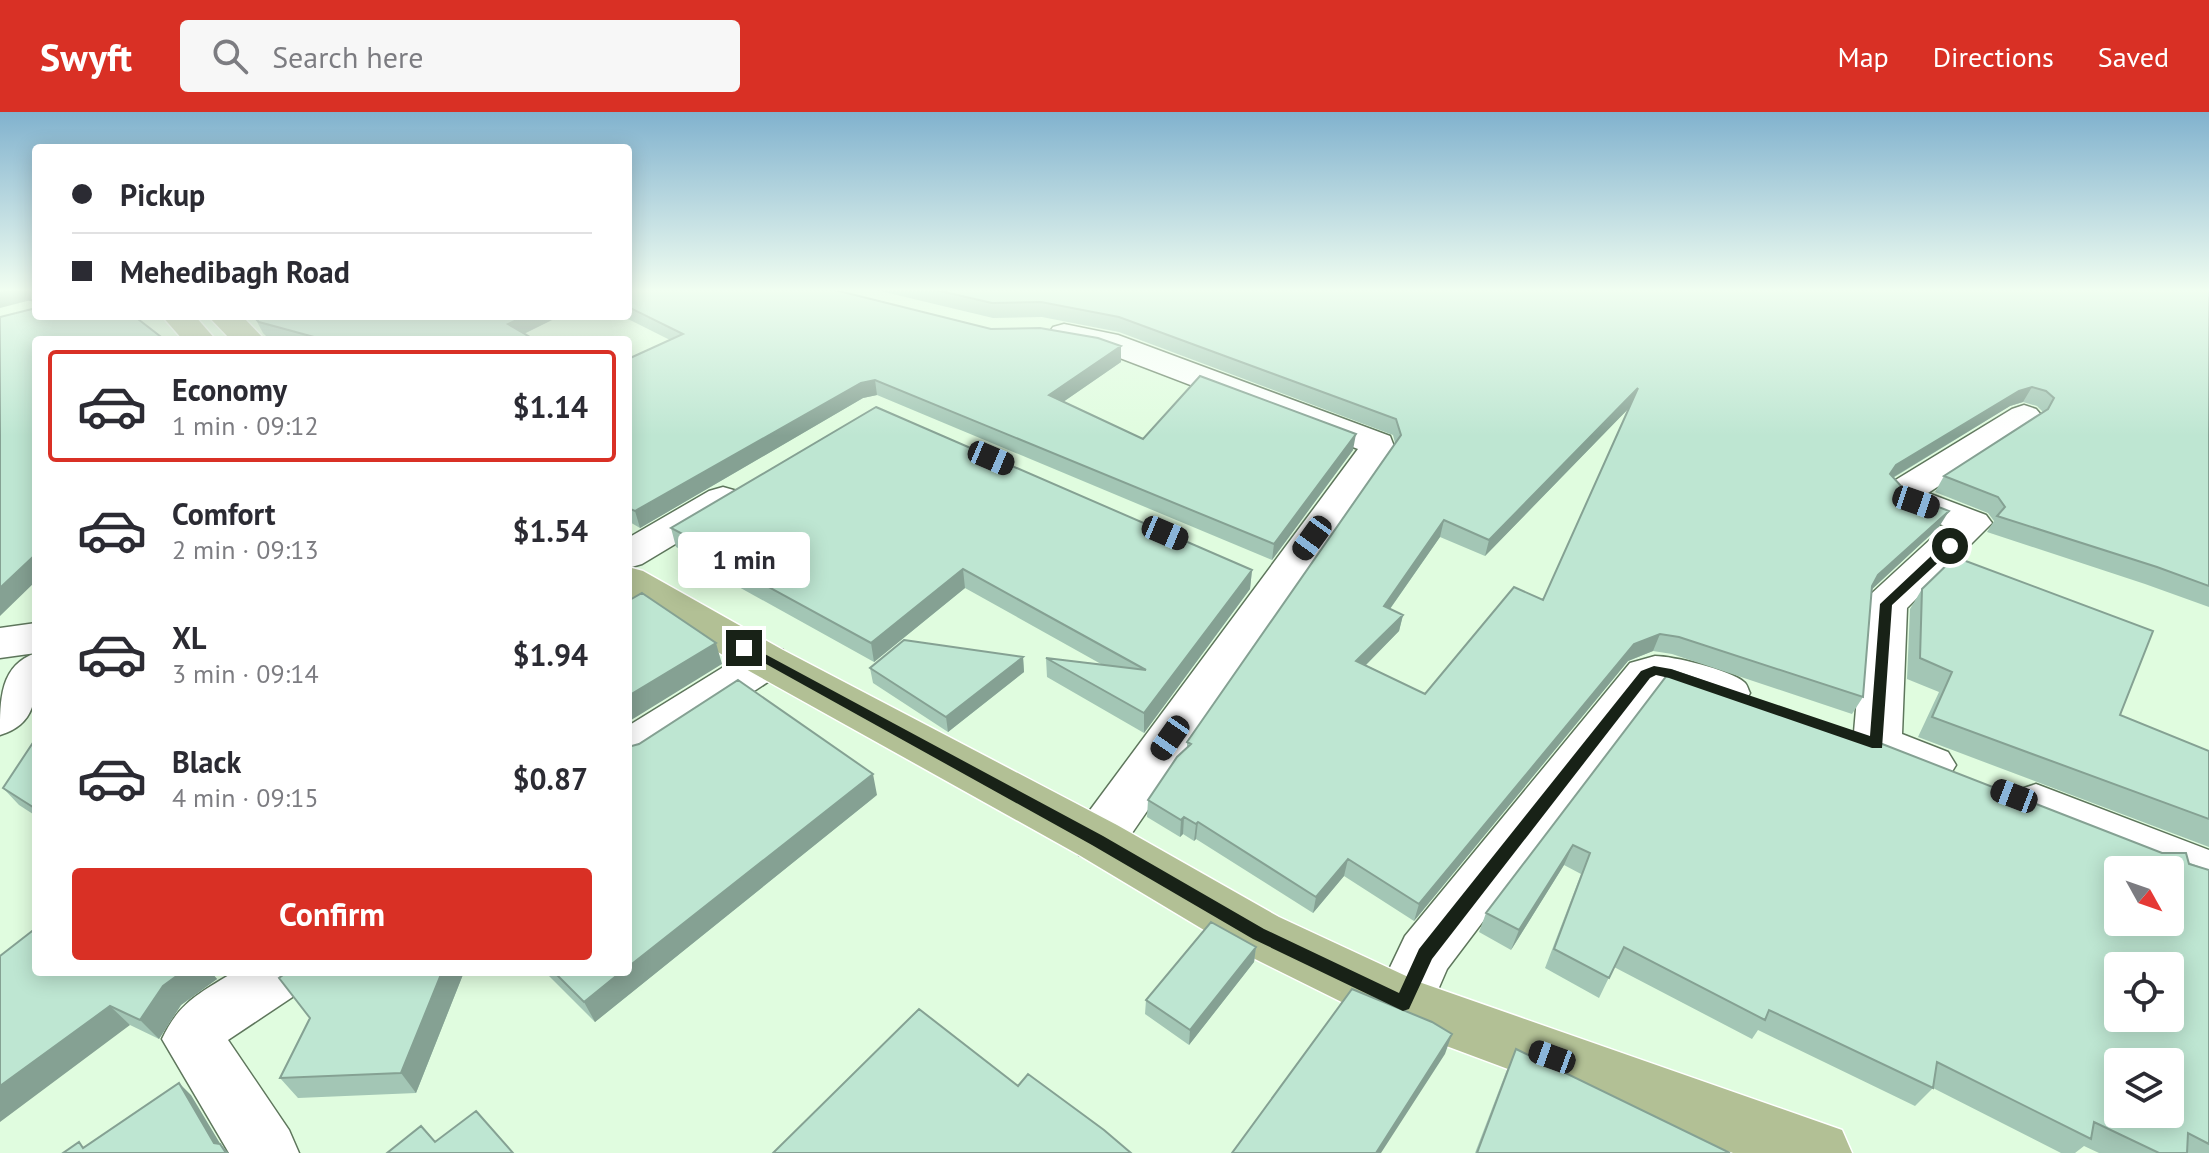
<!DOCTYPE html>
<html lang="en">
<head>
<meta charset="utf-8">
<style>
	body { margin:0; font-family:"PT Sans",sans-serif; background:#f7f7f7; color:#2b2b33; height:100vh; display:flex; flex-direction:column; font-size:30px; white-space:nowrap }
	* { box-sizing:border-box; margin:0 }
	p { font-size:26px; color:#7c7c81 }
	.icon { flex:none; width:44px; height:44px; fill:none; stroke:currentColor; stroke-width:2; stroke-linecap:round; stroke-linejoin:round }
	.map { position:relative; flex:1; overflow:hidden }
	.panel { position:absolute; left:32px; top:224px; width:600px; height:640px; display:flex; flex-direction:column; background:#fff; border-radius:8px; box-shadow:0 4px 20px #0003 }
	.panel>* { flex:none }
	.banner { position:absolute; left:32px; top:32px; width:600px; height:176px; border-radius:8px; box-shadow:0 4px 20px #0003; display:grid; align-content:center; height:176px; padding:0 40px; background:#fff }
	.needle { width:52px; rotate:130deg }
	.tools { position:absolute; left:2104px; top:744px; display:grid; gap:16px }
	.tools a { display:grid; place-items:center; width:80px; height:80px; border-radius:8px; background:#fff; box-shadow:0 4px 20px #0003; font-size:40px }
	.end { position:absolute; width:36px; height:36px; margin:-18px; border:10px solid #182217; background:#fff; box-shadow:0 0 0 4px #fff }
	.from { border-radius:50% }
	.bubble { position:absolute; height:56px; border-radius:8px; background:#fff; box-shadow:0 4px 20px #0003; font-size:26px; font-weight:700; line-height:56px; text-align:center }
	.car { position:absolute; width:24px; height:48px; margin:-24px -12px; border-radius:10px; box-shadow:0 0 6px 2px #0007; background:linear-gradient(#222 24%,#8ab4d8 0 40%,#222 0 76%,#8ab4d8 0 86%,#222 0) }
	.banner b { display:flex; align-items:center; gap:28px; height:76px; font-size:30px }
	.banner b+b { border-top:2px solid #e1e1e2 }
	.banner i { width:20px; height:20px; background:#2b2b33 }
	ul { padding:14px 0 0; list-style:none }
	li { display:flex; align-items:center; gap:24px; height:112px; margin:0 16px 12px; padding:0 24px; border:4px solid transparent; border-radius:8px }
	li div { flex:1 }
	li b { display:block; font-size:30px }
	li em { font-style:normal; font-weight:700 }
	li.selected { border-color:#d93025 }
	li>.icon { width:72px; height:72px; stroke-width:1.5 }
	.cta { display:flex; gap:16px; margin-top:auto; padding:16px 40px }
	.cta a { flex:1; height:92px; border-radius:8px; background:#d93025; color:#fff; font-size:32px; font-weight:700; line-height:92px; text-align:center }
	header { display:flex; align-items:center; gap:48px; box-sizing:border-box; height:112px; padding:0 40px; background:#d93025; color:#fff }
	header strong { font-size:38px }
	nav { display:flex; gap:44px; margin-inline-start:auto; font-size:28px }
	.search { width:560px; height:72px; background:#f7f7f7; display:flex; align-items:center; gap:20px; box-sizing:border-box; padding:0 28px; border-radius:8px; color:#7c7c81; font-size:30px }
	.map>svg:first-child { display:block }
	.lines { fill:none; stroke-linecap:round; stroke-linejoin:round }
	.street-casing { stroke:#5e765c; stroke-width:3 }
	.secondary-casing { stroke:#5e765c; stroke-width:3 }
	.primary-casing { stroke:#fff; stroke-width:3 }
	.street { fill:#fff; fill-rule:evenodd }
	.secondary { fill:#fff; fill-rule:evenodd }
	.primary { fill:#b2c095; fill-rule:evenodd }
	.wall { fill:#a3c6b5; fill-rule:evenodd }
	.shaded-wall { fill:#85a193 }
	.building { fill:#bee6d2; stroke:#85a193; stroke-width:2; fill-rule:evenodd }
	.route { fill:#182217 }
</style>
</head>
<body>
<header>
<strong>Swyft</strong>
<div class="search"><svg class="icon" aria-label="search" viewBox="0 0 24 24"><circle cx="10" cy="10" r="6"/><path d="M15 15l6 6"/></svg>Search here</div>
<nav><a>Map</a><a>Directions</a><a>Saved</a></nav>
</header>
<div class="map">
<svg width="2209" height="1041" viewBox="0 0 2209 1041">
	<rect width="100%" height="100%" fill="#e0fcdf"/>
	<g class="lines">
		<!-- street casing -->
		<g class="street-casing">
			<path id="street" d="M1064,212L1118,223L1390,324L1395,337L1117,743L1098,749L1079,743L1072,728L1079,713L1358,337L1099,238L1053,229L1048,222L1053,215Z
				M2024,293L2036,297L2042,304L2036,311L1928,381L1986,403L1992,411L1907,496L1902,622L1948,640L1956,653L1948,666L1931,672L1860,645L1853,632L1865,492L1871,482L1945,414L1902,398L1884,380L1889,372L2012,297Z
				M723,375L737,379L742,387L737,395L642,452L628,456V426L709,379Z
				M36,511V541L0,546V516Z
				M767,533L783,538L790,549L783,560L645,651L628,656V614L751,538Z
				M1655,544C1672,544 1731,558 1744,570C1747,572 1748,577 1750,581L1743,593C1710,602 1692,577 1660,575L1447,857L1424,910L1403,918L1382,910L1373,891L1405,824L1630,551Z
				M2036,672L2209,738V783L2170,768V758H2145L2018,706L2011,692L2018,678Z
				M234,860H312L303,878L228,928L289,1018L299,1041H229L162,927C179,890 200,881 234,860Z"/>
		</g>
		<!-- secondary casing -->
		<g class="secondary-casing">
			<path id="secondary" d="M36,541C36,577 41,611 0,623C0,587 0,553 36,541Z"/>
		</g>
		<!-- primary casing -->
		<g class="primary-casing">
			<path id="primary" d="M162,204H195L216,228H183Z
				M208,204H242L265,228H231Z
				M628,455L643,459L783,538L1117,713L1279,805L1419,870L1842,1018L1852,1041H1733L1382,910L1239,839L1079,743L751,560L628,486Z"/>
		</g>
		<!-- street -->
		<use href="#street" class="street"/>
		<!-- secondary -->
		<use href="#secondary" class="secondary"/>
		<!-- primary -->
		<use href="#primary" class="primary"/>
	</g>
	<!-- wall -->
	<path class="wall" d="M628,178L1121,250L1063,290L1143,327L1353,338L1272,448L877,283L863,286L640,416L628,409V247L670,228L622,204H628Z
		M876,178H2209V495L2145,472L1987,420L1994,409L1988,401L1935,380L1944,364L2043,300L2037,294L2023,290L2010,294L1893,366L1939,415L1871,478L1863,585L1852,602L1672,542L1653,539L1628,549L1414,809L1344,764L1313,801L1196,727L1194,729L1183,722L1180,725L1147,705L1148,688L1187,635V630L1395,331L1393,323L1119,220L1042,205L993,206ZM1630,295L1543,488L1425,582L1366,553L1399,519L1403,503L1390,497L1440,425L1485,444Z
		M261,204H560L524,222L535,228H276L267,225L263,221L255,206Z
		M671,416L1252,458L1250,477L1144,621L1047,565L1046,546L1101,552L965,476L874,550L737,474L735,466L676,435Z
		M1922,477L2120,603L2209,639V735L1918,625L1939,580L1907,567L1910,497Z
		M1023,545L1024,560L948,620L873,571L870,556Z
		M1671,558L2209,758V1041H2099L2084,1034L2075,1041H2061L1933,976L1915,994L1758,918L1752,927L1614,855L1599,886L1545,856L1581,762L1564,753L1511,838L1479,820L1486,801Z
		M36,626V704L19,693L3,676Z
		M877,683L595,910L545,860H628Z
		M1256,835L1254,850L1189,933L1145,902L1146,888Z
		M36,860H211L217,867L181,893L159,927L130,913Z
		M464,860L416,981L298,986L280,966L310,906Z
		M1516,937L1730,1041H1475L1506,960Z"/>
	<!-- shaded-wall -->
	<path class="shaded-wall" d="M8,178H29L35,187L0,196V180Z
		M525,204H560L513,227L508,212Z
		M1121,234V250L1050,299L1049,283Z
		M875,268L877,283L863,286L640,416L635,399L861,271Z
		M2032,275L2023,290L2010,294L1887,369L1890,362L1896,353L2019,279Z
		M1638,276L1633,292L1485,444L1489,428Z
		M1356,322L1353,338L1272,448L1274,432Z
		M1949,399L1939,415L1869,480L1878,463Z
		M1444,408L1440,425L1380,511L1384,494Z
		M36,442V469L0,504V476Z
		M963,457L965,476L874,550L871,531Z
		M1252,458L1250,477L1144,621V601Z
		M1403,503L1399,519L1353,566L1356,549Z
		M1660,522L1653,539L1628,549L1414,809L1419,792L1634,532Z
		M716,531L722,552L628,610V584Z
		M1023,545L1024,560L948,620L946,605Z
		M873,662L877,683L595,910L584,890L621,860H628V855Z
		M1184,705L1183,722L1180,725L1181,708Z
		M1198,710L1196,727L1194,729L1196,712Z
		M1573,733L1564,753L1511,838L1519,818Z
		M1348,747L1344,764L1313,801L1316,785Z
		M1256,835L1254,850L1189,933L1190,918Z
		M182,860H211L217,867L181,893L159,927L140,908L163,874Z
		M442,860H464L416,981L401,961Z
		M110,894L130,913L0,1010V974Z
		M1452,922L1445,942L1381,1041H1376Z
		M179,971L191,983L221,1033L229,1041H226L214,1031Z"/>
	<!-- building -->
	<path class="building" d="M30,178H36V189L30,188Z
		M628,178H835L991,217L1040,216L1098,226L1121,234L1049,283L1143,327L1200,264L1356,322L1274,432L875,268L861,271L635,399L628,396V247L683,222L628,195Z
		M936,178H2209V474L2157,455L1997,404L2005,395L1998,385L1944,364L2048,297L2054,286L2046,279L2032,275L2019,279L1896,353L1890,362L1910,384L1949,399L1878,463L1872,474L1863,585L1679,525L1660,522L1634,532L1419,792L1348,747L1316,785L1198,710L1196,712L1184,705L1181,708L1148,688L1177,645L1191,632L1187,630L1401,323L1396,307L1119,205L1041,190L992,191ZM1638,276L1543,488L1514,475L1425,582L1356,549L1403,503L1384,494L1444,408L1489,428Z
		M36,196V204H134L165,228H36V442L0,476V205Z
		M261,204H525L508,212L535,228H325L259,210L255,206Z
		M876,295L1252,458L1144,601L1046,546L1146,558L963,457L871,531L732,455L738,451L671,416Z
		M1955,445L2153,519L2120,603L2209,639V707L1932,605L1952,560L1920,546L1922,477Z
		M642,481L716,531L628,584V489Z
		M904,528L1023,545L946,605L870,556Z
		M1671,558L1872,628L2162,741H2186L2189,752L2209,758V1032L2188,1021L2187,1041H2159L2094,1010L2091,1027L1937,950L1933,976L1769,898L1765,908L1624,835L1609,866L1554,837L1590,741L1573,733L1519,818L1486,801ZM2118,758H2170V810H2118ZM2118,854H2170V906H2118ZM2118,950H2170V1002H2118Z
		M738,568L873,662L628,855V635L639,632Z
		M36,626V697L3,676Z
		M1211,810L1256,835L1190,918L1146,888Z
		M36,816V860H182L163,874L140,908L110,894L0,974V844Z
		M287,860H442L401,961L280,966L310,906L279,866Z
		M554,860H621L584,890Z
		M1352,877L1432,910L1452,922L1376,1041H1232Z
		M919,897L1018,974L1028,962L1104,1018L1131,1041H773Z
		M1516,937L1730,1041H1477Z
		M179,971L214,1031L220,1032L226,1041H63L79,1030L83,1036Z
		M476,999L513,1041H387L421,1014L435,1030Z"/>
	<!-- sky -->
	<linearGradient id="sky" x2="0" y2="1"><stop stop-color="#81b2ce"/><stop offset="0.55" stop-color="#f1fef1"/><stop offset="1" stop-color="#f1fef1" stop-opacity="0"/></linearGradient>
	<rect width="2209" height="324" fill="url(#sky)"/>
	<!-- route -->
	<path class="route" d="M1945,431L1956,434L1892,493L1882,636H1872L1669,566L1656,563L1650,566L1432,847L1409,897L1403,899L1253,827L1092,733L737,536L744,531L748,533L1103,724L1264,817L1399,881L1419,837L1641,559L1654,554L1671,557L1870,624L1880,492Z"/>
</svg>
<div class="tools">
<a><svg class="needle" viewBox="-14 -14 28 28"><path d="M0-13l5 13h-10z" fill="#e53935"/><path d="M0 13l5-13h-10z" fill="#7c7c81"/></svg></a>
<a><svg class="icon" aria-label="locate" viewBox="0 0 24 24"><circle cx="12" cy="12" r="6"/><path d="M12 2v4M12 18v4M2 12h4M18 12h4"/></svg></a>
<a><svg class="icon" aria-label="layers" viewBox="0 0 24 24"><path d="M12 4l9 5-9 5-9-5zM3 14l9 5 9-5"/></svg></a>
</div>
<i class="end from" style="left:1950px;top:434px"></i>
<i class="end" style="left:744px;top:536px"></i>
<div class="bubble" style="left:678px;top:420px;width:132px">1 min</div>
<i class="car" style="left:991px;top:346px;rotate:113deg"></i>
<i class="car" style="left:1916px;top:390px;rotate:109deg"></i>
<i class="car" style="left:1165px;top:421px;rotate:113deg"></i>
<i class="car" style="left:1312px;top:426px;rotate:216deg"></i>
<i class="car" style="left:1170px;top:626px;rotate:215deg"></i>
<i class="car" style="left:2014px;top:684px;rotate:291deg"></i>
<i class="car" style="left:1552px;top:945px;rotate:290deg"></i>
<div class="banner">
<b><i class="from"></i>Pickup</b>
<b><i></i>Mehedibagh Road</b>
</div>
<section class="panel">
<ul>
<li class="selected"><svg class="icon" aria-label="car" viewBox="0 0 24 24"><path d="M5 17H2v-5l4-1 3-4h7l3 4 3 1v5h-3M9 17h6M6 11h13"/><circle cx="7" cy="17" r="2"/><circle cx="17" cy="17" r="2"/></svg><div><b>Economy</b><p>1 min · 09:12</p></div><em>$1.14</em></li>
<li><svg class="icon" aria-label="car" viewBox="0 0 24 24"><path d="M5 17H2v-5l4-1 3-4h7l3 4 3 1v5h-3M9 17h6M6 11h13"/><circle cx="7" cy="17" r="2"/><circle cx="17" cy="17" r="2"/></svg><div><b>Comfort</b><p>2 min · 09:13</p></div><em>$1.54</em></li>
<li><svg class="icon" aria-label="car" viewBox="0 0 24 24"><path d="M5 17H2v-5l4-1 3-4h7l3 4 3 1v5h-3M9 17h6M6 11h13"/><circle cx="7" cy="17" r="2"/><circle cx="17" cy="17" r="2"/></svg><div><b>XL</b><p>3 min · 09:14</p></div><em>$1.94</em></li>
<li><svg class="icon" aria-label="car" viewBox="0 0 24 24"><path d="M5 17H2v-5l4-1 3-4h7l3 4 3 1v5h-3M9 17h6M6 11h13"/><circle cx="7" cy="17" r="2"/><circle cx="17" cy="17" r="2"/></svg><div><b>Black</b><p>4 min · 09:15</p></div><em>$0.87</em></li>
</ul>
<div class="cta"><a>Confirm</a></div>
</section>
</div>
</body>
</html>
